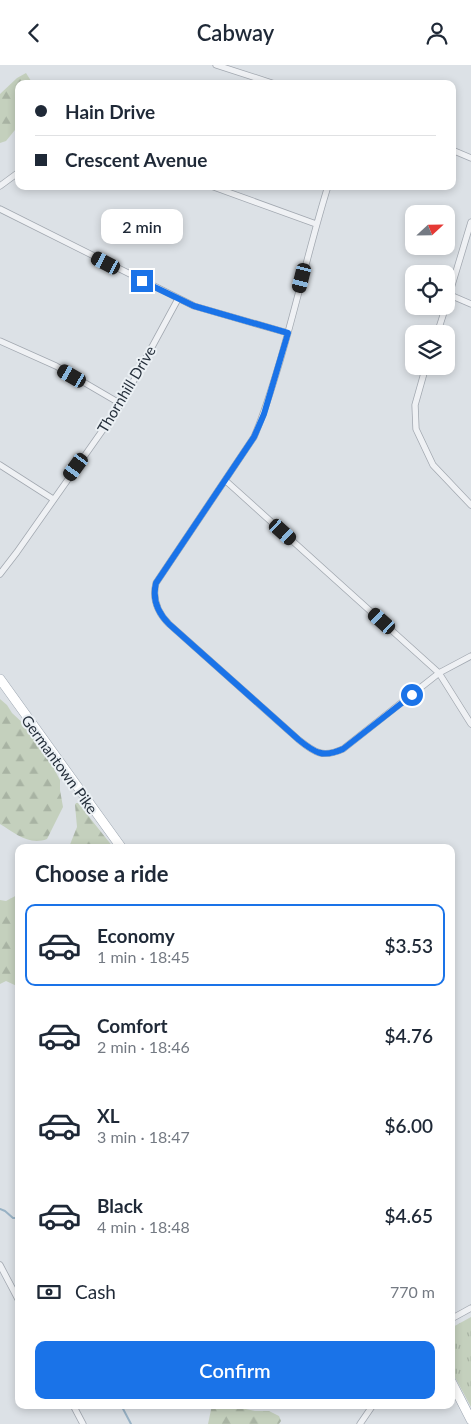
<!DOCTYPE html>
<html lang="en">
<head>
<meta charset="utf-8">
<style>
	body { margin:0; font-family:Lato,sans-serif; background:#f2f2f3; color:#1f2937; height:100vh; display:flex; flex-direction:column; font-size:19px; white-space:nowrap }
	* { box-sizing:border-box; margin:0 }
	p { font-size:16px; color:#747a83 }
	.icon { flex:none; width:28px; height:28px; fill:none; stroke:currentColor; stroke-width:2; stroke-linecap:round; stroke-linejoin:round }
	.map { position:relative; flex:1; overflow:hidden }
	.drawer { position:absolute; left:15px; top:779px; width:440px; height:565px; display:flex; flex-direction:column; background:#fff; border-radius:10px; box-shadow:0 2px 8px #0003 }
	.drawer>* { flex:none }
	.hud { position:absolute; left:15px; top:15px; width:441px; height:110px; border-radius:10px; box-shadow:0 2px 8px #0003; display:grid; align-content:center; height:110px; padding:0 20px; background:#fff }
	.needle { width:32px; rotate:68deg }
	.buttons { position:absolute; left:405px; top:140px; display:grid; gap:10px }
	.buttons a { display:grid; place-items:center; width:50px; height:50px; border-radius:10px; background:#fff; box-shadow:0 2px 8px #0003; font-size:25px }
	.end { position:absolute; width:22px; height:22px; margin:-11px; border:6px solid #1a73e8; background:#fff; box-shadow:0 0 0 2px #fff }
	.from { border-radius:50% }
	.bubble { position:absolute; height:35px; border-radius:10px; background:#fff; box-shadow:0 2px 8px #0003; font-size:16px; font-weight:600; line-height:35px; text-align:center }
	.car { position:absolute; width:15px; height:30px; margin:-15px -8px; border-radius:6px; box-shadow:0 0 4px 1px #0007; background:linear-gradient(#222 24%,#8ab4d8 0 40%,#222 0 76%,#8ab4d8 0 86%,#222 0) }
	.hud b { display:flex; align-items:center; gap:18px; height:48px; font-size:19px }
	.hud b+b { border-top:1px solid #e0e1e3 }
	.hud i { width:12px; height:12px; background:#1f2937 }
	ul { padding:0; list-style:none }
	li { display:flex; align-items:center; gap:15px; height:82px; margin:0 10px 8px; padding:0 10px; border:2px solid transparent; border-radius:10px }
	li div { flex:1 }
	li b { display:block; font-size:19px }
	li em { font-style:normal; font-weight:600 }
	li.current { border-color:#1a73e8 }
	li>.icon { width:45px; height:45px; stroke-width:1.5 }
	h2 { padding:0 20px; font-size:22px; line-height:60px }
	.pay { display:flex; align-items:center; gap:12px; height:55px; padding:0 20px; font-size:19px }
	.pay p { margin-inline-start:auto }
	.action { display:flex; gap:10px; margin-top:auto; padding:10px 20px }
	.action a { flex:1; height:58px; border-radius:10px; background:#1a73e8; color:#fff; font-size:20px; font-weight:600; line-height:58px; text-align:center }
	header { display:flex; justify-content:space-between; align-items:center; height:65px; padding:0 20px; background:#fff; font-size:22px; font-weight:600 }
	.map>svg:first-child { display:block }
	.grass { fill:url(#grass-tufts) }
	.forest { fill:url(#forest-firs) }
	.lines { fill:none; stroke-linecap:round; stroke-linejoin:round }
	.stream { stroke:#98b2c5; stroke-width:2 }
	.minor-casing { stroke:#a2a8b0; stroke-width:7 }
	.primary-casing { stroke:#9ca6b1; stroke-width:10 }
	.minor { stroke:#eff1f4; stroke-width:5.5 }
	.primary { stroke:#fff; stroke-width:9 }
	.route { stroke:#1a73e8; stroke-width:6 }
	.labels { text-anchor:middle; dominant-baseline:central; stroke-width:4; stroke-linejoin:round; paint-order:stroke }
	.street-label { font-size:15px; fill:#26303c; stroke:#ebf0f4 }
</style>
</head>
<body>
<header><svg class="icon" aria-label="back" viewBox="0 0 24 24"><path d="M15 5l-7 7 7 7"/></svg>Cabway<svg class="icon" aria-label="person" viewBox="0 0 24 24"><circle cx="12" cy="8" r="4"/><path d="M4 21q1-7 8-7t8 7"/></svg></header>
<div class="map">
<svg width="471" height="1359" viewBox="0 0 471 1359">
	<defs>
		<pattern id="grass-tufts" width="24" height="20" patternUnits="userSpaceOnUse" patternTransform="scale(1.25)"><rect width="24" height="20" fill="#c4d0bd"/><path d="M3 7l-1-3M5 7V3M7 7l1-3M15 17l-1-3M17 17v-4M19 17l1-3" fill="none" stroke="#a8b3a3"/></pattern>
		<pattern id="forest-firs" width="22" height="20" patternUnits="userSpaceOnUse" patternTransform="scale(1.25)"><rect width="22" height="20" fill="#c4d0bd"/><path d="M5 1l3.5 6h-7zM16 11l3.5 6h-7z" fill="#a8b3a3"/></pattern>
	</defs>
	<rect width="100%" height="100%" fill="#dce1e6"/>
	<!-- grass -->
	<path class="grass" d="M471,1252V1342L451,1305V1263Z"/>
	<!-- forest -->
	<path class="forest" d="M26,8L33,19H19V60L6,76L0,78V29L17,13Z
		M0,634L7,640L12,648L25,660L52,700L60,715V725L63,742L47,774C29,781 15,768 0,759Z
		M76,738H78L113,782H69L77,762L75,740Z
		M19,829V922L6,916L0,919V835L6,836Z
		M212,1340H238L241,1343L255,1346H269L279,1351L281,1356L279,1359H208Z"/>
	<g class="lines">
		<!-- stream -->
		<path class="stream" d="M0,1144L5,1146L13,1153H19
			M121,1340L131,1359"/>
		<!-- minor casing -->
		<g class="minor-casing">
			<path id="minor" d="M216,0L275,19
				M452,85L471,93
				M0,121L19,107
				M211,121L316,159
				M328,121C310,179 297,238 280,296C272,322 265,347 254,372L156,518C152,534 157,547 169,559L299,675C315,688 323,693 343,684L439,608L471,591
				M0,144L194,241L288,268
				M450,230L471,239
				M446,240L471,157
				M437,269L446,241
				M0,276L56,301L121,339
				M426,301L415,340L416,364L433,400L471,440
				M0,400L53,434
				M226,416L439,608L471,659
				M0,509L17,487L121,339L178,234
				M0,1200L19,1236
				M451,1254L471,1243
				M73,1340L83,1359
				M360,1359L373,1340"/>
		</g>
		<!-- primary casing -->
		<g class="primary-casing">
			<path id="primary" d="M0,614L121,782
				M451,1316L471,1355"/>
		</g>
		<!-- minor -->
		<use href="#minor" class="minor"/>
		<!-- primary -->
		<use href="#primary" class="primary"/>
	</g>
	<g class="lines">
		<!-- route -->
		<path class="route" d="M142,216L194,241L288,268L264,349L254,372L156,518C152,534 157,547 169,559L299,675C315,688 323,693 343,684L412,630"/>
	</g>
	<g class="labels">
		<!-- street labels -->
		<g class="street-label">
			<text transform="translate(126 324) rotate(-59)">Thornhill Drive</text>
			<text transform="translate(60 699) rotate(54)">Germantown Pike</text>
		</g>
	</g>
</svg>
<div class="buttons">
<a><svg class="needle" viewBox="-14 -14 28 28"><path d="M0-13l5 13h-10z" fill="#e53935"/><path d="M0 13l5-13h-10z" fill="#747a83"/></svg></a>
<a><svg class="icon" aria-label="locate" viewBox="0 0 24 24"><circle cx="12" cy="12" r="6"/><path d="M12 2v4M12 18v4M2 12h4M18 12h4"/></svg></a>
<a><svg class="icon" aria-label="layers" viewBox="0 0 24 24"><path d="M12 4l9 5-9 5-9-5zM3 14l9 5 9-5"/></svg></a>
</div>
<i class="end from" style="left:412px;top:630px"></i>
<i class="end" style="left:142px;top:216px"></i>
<div class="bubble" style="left:101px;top:144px;width:82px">2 min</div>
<i class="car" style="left:106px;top:198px;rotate:297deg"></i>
<i class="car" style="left:302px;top:213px;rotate:194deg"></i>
<i class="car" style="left:72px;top:311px;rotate:300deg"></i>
<i class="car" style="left:76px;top:402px;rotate:216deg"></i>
<i class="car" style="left:283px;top:467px;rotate:132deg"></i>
<i class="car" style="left:382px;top:556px;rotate:312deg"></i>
<div class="hud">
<b><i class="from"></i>Hain Drive</b>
<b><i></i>Crescent Avenue</b>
</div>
<section class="drawer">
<h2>Choose a ride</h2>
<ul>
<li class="current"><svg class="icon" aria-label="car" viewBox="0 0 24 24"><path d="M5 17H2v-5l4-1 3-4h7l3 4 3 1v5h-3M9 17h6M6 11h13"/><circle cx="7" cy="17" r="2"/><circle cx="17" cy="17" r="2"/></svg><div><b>Economy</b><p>1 min · 18:45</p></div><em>$3.53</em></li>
<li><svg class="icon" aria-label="car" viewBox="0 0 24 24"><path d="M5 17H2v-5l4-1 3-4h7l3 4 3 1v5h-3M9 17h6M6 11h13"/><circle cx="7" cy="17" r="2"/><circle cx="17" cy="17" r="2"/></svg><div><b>Comfort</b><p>2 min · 18:46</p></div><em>$4.76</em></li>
<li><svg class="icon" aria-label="car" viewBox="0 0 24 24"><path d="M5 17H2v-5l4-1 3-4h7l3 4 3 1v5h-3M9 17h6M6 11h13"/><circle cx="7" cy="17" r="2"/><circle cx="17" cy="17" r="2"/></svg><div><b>XL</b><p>3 min · 18:47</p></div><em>$6.00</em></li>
<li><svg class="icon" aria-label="car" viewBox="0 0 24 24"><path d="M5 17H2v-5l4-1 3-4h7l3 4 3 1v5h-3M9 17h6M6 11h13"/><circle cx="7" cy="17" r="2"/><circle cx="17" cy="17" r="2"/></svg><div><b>Black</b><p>4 min · 18:48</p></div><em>$4.65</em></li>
</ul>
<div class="pay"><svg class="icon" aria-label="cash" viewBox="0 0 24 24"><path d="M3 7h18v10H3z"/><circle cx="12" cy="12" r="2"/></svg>Cash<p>770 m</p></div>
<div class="action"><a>Confirm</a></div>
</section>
</div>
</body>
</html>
